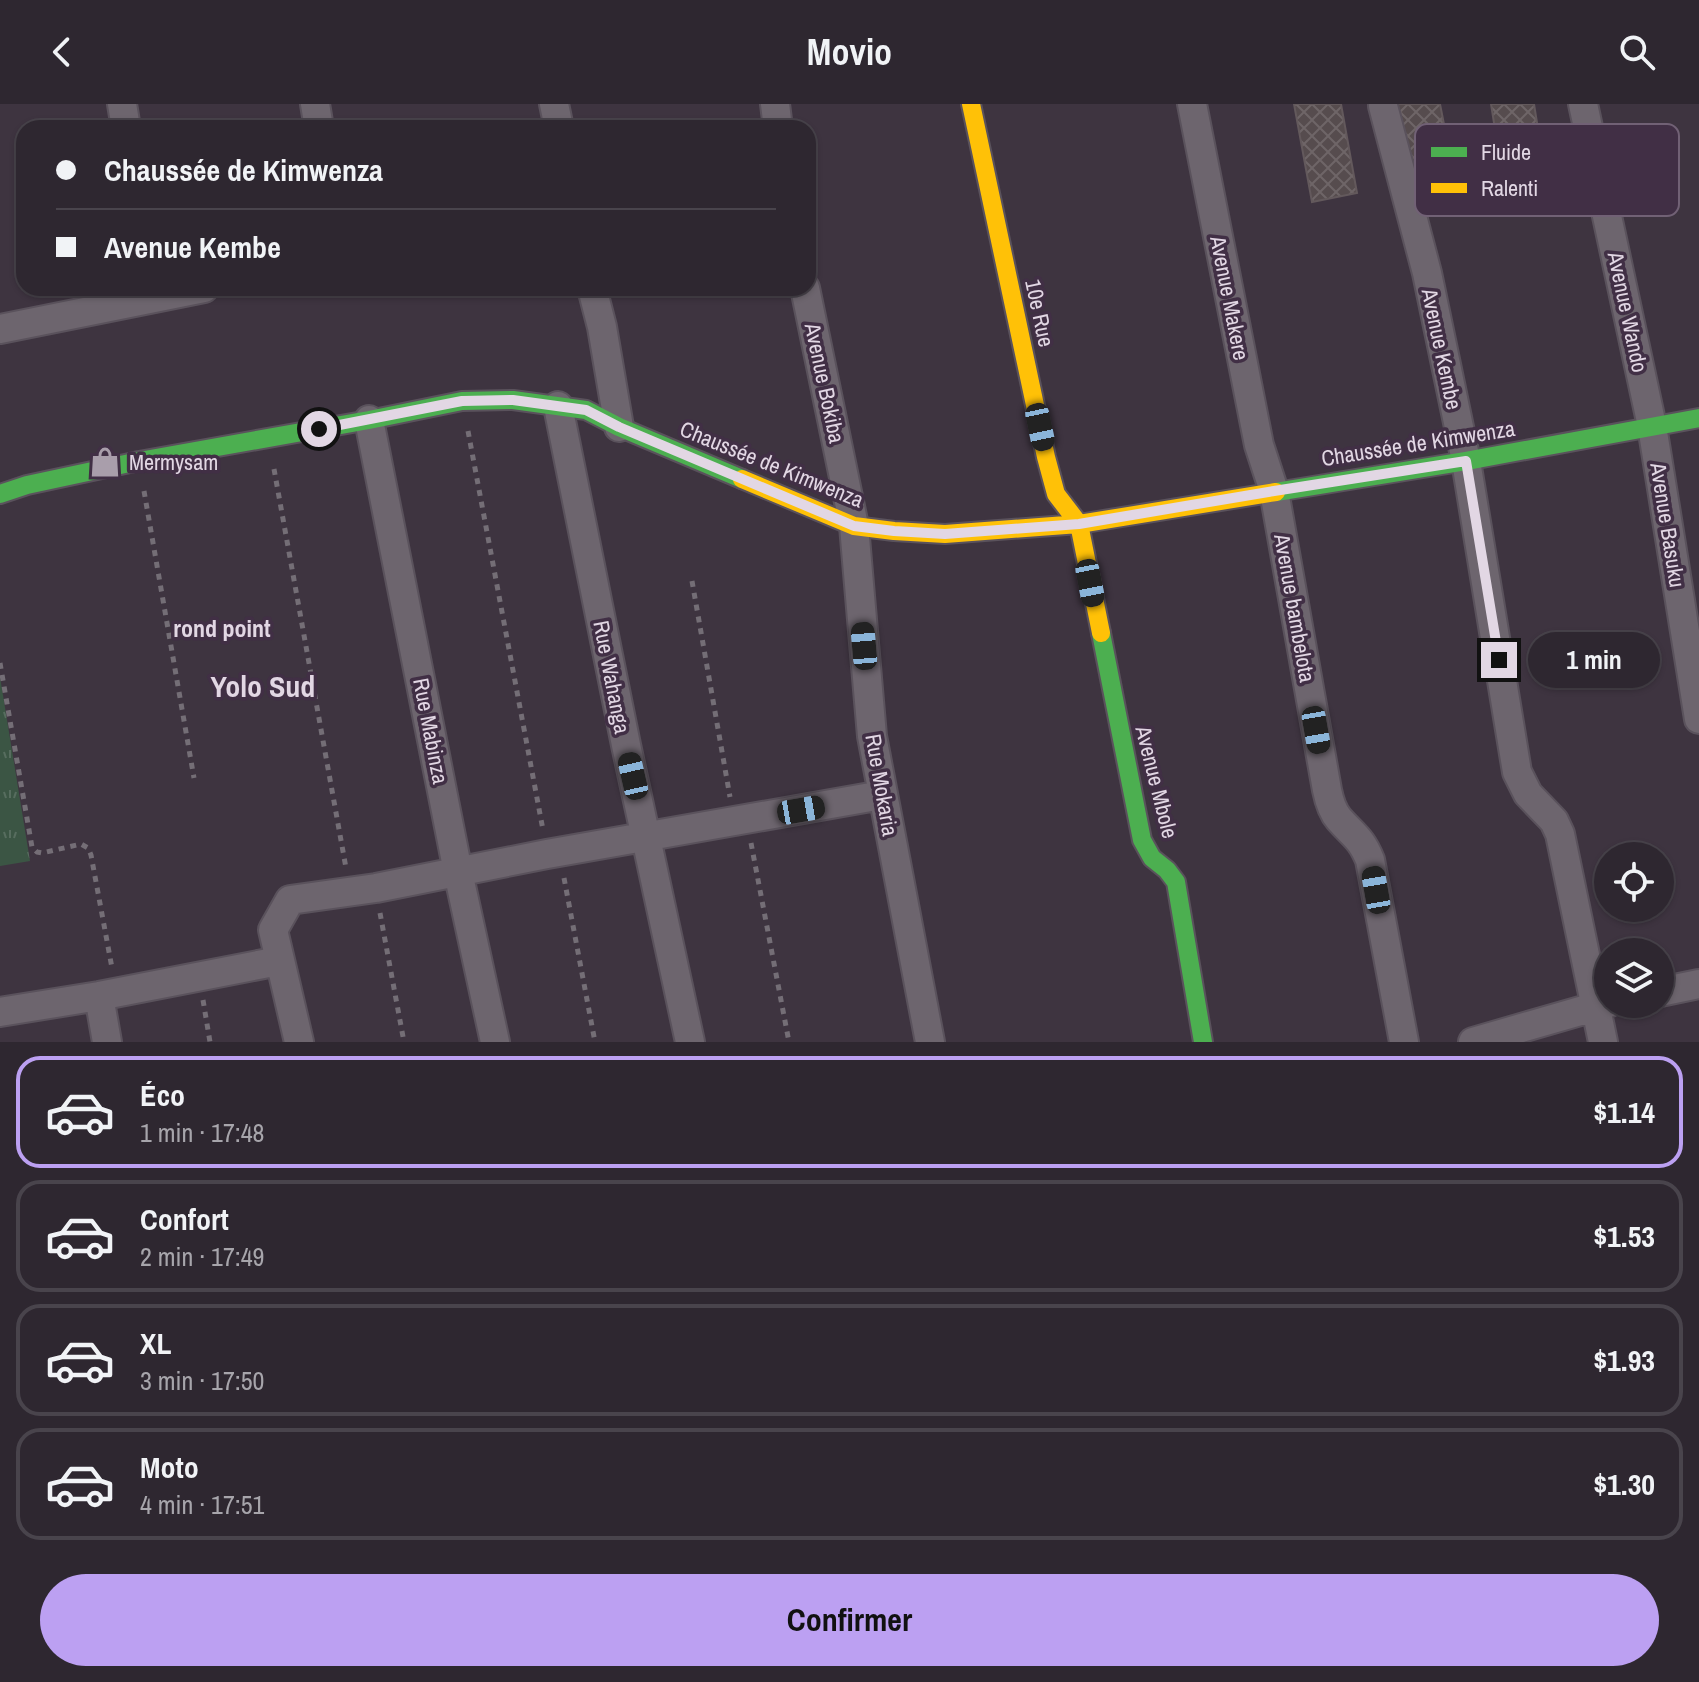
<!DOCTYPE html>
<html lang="fr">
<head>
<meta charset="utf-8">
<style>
	body { margin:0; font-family:"Archivo Narrow",sans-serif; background:#362f38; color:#f1f3f6; height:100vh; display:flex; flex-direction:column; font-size:30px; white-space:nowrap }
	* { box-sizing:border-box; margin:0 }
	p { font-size:26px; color:#a7a5ab }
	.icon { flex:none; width:44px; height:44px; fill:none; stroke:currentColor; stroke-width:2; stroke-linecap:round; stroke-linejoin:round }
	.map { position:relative; height:938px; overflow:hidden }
	.drawer { display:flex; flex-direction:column; background:#2e2730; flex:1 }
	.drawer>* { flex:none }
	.banner { position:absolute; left:16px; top:16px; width:800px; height:176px; border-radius:24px; box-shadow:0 2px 6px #0004,0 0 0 2px #49444c; display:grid; align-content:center; height:176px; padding:0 40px; background:#2e2730 }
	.fabs { position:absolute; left:1594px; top:738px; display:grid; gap:16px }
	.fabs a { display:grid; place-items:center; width:80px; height:80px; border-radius:50%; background:#2e2730; box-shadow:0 2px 6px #0004,0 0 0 2px #49444c; font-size:40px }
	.end { position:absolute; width:36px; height:36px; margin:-18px; border:10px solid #e2d7e4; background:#111; box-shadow:0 0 0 4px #111 }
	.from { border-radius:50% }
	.bubble { position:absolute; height:56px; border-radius:28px; background:#2e2730; box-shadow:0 2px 6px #0004,0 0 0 2px #49444c; font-size:26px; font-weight:800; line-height:56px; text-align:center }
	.car { position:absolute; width:24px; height:48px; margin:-24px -12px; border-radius:10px; box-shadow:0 0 6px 2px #0007; background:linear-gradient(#222 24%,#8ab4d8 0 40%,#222 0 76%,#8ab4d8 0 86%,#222 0) }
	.banner b { display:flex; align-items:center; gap:28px; height:76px; font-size:30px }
	.banner b+b { border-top:2px solid #49444c }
	.banner i { width:20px; height:20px; background:#f1f3f6 }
	ul { padding:14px 0 0; list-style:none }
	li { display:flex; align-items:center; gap:24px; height:112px; margin:0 16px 12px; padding:0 24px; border:4px solid #49444c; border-radius:24px }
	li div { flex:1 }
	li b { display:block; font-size:30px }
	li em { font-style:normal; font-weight:800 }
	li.current { border-color:#bca0f2 }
	li>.icon { width:72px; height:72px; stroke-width:1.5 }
	.primary-button { display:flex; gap:16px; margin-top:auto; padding:16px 40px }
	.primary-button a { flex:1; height:92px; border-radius:48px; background:#bca0f2; color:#111; font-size:32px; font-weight:800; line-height:92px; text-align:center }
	header { display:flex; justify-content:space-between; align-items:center; height:104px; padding:0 40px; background:#2e2730; font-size:36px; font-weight:800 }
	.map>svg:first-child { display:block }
	.grass { fill:url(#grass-tufts) }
	.building { fill:url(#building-cross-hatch); stroke:#63595c; stroke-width:2 }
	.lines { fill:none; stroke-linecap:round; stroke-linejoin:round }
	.street-casing { stroke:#5a525c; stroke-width:32 }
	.fast-casing { stroke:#5a525c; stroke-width:22 }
	.slow-casing { stroke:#5a525c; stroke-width:22 }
	.path { stroke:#746e76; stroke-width:5; stroke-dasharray:6 6; stroke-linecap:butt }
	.street { stroke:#6d656e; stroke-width:28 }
	.fast { stroke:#4caf50; stroke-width:18 }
	.slow { stroke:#ffc107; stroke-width:18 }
	.route { stroke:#e2d7e4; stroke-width:10 }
	.labels { text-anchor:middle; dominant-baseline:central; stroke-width:7; stroke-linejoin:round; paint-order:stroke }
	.street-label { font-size:22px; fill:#e2d7e4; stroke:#412f45 }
	.poi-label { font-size:22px; fill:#e2d7e4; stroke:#412f45; text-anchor:start }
	.neighbourhood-label { font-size:24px; font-weight:bold; fill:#e2d7e4; stroke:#412f45 }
	.district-label { font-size:30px; font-weight:bold; fill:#e2d7e4; stroke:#412f45 }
	.key { fill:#412f45; stroke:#716175; stroke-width:2 }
	.key-label { font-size:22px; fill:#e2d7e4 }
</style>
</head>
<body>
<header><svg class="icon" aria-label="back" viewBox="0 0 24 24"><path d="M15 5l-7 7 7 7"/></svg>Movio<svg class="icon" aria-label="search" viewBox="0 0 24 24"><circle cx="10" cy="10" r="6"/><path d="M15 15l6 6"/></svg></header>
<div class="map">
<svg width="1699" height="938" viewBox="0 0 1699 938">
	<defs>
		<pattern id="grass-tufts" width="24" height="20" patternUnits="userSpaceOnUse" patternTransform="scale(2)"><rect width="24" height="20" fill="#3b5544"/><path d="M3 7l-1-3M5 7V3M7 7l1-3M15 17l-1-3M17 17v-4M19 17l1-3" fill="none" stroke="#576d5f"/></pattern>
		<pattern id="building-cross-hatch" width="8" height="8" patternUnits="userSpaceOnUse" patternTransform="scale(2)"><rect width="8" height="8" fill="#564c4e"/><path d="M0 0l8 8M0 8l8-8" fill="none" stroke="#6e6567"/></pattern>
	</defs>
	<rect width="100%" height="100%" fill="#3e3440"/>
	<!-- grass -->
	<path class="grass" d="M0,573L30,757L0,762Z"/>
	<!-- building -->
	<path class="building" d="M1294,0H1341L1357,89L1312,98Z
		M1395,0H1440L1454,71L1411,79Z
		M1491,0H1534L1543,56L1501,63Z"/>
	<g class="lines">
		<!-- street casing -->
		<g class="street-casing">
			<path id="street" d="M122,0L126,24
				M315,0L319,24
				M554,0L559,24
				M775,0L778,24
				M1192,0L1259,341L1274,387L1327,686C1329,696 1332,707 1339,715C1354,732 1361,734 1370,756L1404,938
				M1583,0L1652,322L1699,615
				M1383,2L1427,169L1466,357L1517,668L1528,690L1554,717L1560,730L1603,938
				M592,184L602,223L619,323
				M805,184L854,422L872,632L930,938
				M0,225L204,184
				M558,302L626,641L690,938
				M369,316L458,768L495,938
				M1660,888L1699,880
				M99,892L107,938
				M0,908L99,892L279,857
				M299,938L273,826L290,796L376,784L547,750L882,691
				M1473,938L1608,899"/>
		</g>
		<!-- fast casing -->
		<g class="fast-casing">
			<path id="fast" d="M1276,388L1466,357L1699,314
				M0,390L27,381L139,357L369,316L462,297L513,296L586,306L619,323L742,375
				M1101,529L1142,736L1152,754L1167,766L1176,778L1203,938"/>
		</g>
		<!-- slow casing -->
		<g class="slow-casing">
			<path id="slow" d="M971,0L1046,353L1056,390L1079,420L1101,529
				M742,375L854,422L894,427L945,430L1079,420L1276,388"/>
		</g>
		<!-- path -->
		<path class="path" d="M468,327L543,726
			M274,365L346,764
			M144,387L194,674
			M692,477L730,693
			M0,559L32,743L37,748L42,749L81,740L88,744L91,751L112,864
			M751,739L789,938
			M564,774L595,938
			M380,809L404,938
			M203,896L210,938"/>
		<!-- street -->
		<use href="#street" class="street"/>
		<!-- fast -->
		<use href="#fast" class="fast"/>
		<!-- slow -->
		<use href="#slow" class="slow"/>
	</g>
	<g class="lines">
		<!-- route -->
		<path class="route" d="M319,325L462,297L513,296L586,306L619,323L854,422L894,427L945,430L1079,420L1274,387L1466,357L1499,556"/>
	</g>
	<!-- icons -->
	<defs>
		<g id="shop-bare" transform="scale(2.4)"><path d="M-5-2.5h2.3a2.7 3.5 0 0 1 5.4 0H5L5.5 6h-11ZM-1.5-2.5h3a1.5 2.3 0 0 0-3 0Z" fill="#a99eab" stroke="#412f45" stroke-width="2.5" paint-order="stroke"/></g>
	</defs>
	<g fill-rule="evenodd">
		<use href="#shop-bare" x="105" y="358"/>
	</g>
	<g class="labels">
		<!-- street labels -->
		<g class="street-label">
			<text transform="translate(1230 194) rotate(79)">Avenue Makere</text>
			<text transform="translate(1628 208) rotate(78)">Avenue Wando</text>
			<text transform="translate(1040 209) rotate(78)">10e Rue</text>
			<text transform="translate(1442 245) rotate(78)">Avenue Kembe</text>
			<text transform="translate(825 279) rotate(78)">Avenue Bokiba</text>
			<text transform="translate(1418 339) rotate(-9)">Chaussée de Kimwenza</text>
			<text transform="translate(772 360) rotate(22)">Chaussée de Kimwenza</text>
			<text transform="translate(1668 421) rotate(81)">Avenue Basuku</text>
			<text transform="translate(1295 504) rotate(80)">Avenue bambelota</text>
			<text transform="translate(612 573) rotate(79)">Rue Wahanga</text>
			<text transform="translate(431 627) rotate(79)">Rue Mabinza</text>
			<text transform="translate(1157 678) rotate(76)">Avenue Mbole</text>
			<text transform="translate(882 681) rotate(80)">Rue Mokaria</text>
		</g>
		<!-- poi labels -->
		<g class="poi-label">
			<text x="129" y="358">Mermysam</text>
		</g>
		<!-- neighbourhood labels -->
		<g class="neighbourhood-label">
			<text x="222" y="524">rond point</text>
		</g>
		<!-- district labels -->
		<g class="district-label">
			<text x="263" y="582">Yolo Sud</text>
		</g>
	</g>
	<!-- legend -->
	<rect x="1415" y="20" width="264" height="92" rx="12" class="key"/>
	<rect x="1431" y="43" width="36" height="10" fill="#4caf50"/>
	<rect x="1431" y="79" width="36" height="10" fill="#ffc107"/>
	<g class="key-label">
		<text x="1481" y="56">Fluide</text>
		<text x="1481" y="92">Ralenti</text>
	</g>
</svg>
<div class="fabs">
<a><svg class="icon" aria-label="locate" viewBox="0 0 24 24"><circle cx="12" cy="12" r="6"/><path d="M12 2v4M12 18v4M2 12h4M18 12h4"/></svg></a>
<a><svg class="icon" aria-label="layers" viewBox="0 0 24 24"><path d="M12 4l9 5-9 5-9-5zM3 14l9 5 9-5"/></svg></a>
</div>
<i class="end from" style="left:319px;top:325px"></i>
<i class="end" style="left:1499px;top:556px"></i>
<div class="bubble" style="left:1528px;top:528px;width:132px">1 min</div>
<i class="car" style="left:1040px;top:323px;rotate:168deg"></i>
<i class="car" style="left:1090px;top:479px;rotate:169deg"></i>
<i class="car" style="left:864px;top:542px;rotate:355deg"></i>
<i class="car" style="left:1316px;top:626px;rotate:170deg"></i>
<i class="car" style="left:633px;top:672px;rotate:347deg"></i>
<i class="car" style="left:801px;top:706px;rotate:80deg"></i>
<i class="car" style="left:1376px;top:786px;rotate:350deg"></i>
<div class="banner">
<b><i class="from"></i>Chaussée de Kimwenza</b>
<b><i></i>Avenue Kembe</b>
</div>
</div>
<section class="drawer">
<ul>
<li class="current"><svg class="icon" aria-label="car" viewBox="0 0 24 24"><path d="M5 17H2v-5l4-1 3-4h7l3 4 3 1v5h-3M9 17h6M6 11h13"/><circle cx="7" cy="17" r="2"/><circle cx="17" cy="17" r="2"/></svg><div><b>Éco</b><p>1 min · 17:48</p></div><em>$1.14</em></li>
<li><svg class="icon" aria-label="car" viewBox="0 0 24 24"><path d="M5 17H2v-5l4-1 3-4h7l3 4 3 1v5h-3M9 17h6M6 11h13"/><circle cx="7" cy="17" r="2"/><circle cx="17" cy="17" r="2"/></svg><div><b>Confort</b><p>2 min · 17:49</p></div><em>$1.53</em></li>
<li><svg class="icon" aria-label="car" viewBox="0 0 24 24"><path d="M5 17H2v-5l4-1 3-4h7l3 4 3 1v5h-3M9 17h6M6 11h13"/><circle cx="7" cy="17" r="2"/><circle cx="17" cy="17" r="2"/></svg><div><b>XL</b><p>3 min · 17:50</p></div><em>$1.93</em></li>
<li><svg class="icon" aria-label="car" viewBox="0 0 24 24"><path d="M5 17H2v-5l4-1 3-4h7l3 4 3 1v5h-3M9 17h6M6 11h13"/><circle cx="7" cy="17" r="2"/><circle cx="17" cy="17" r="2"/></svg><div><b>Moto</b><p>4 min · 17:51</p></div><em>$1.30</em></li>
</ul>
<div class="primary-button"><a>Confirmer</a></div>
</section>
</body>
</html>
